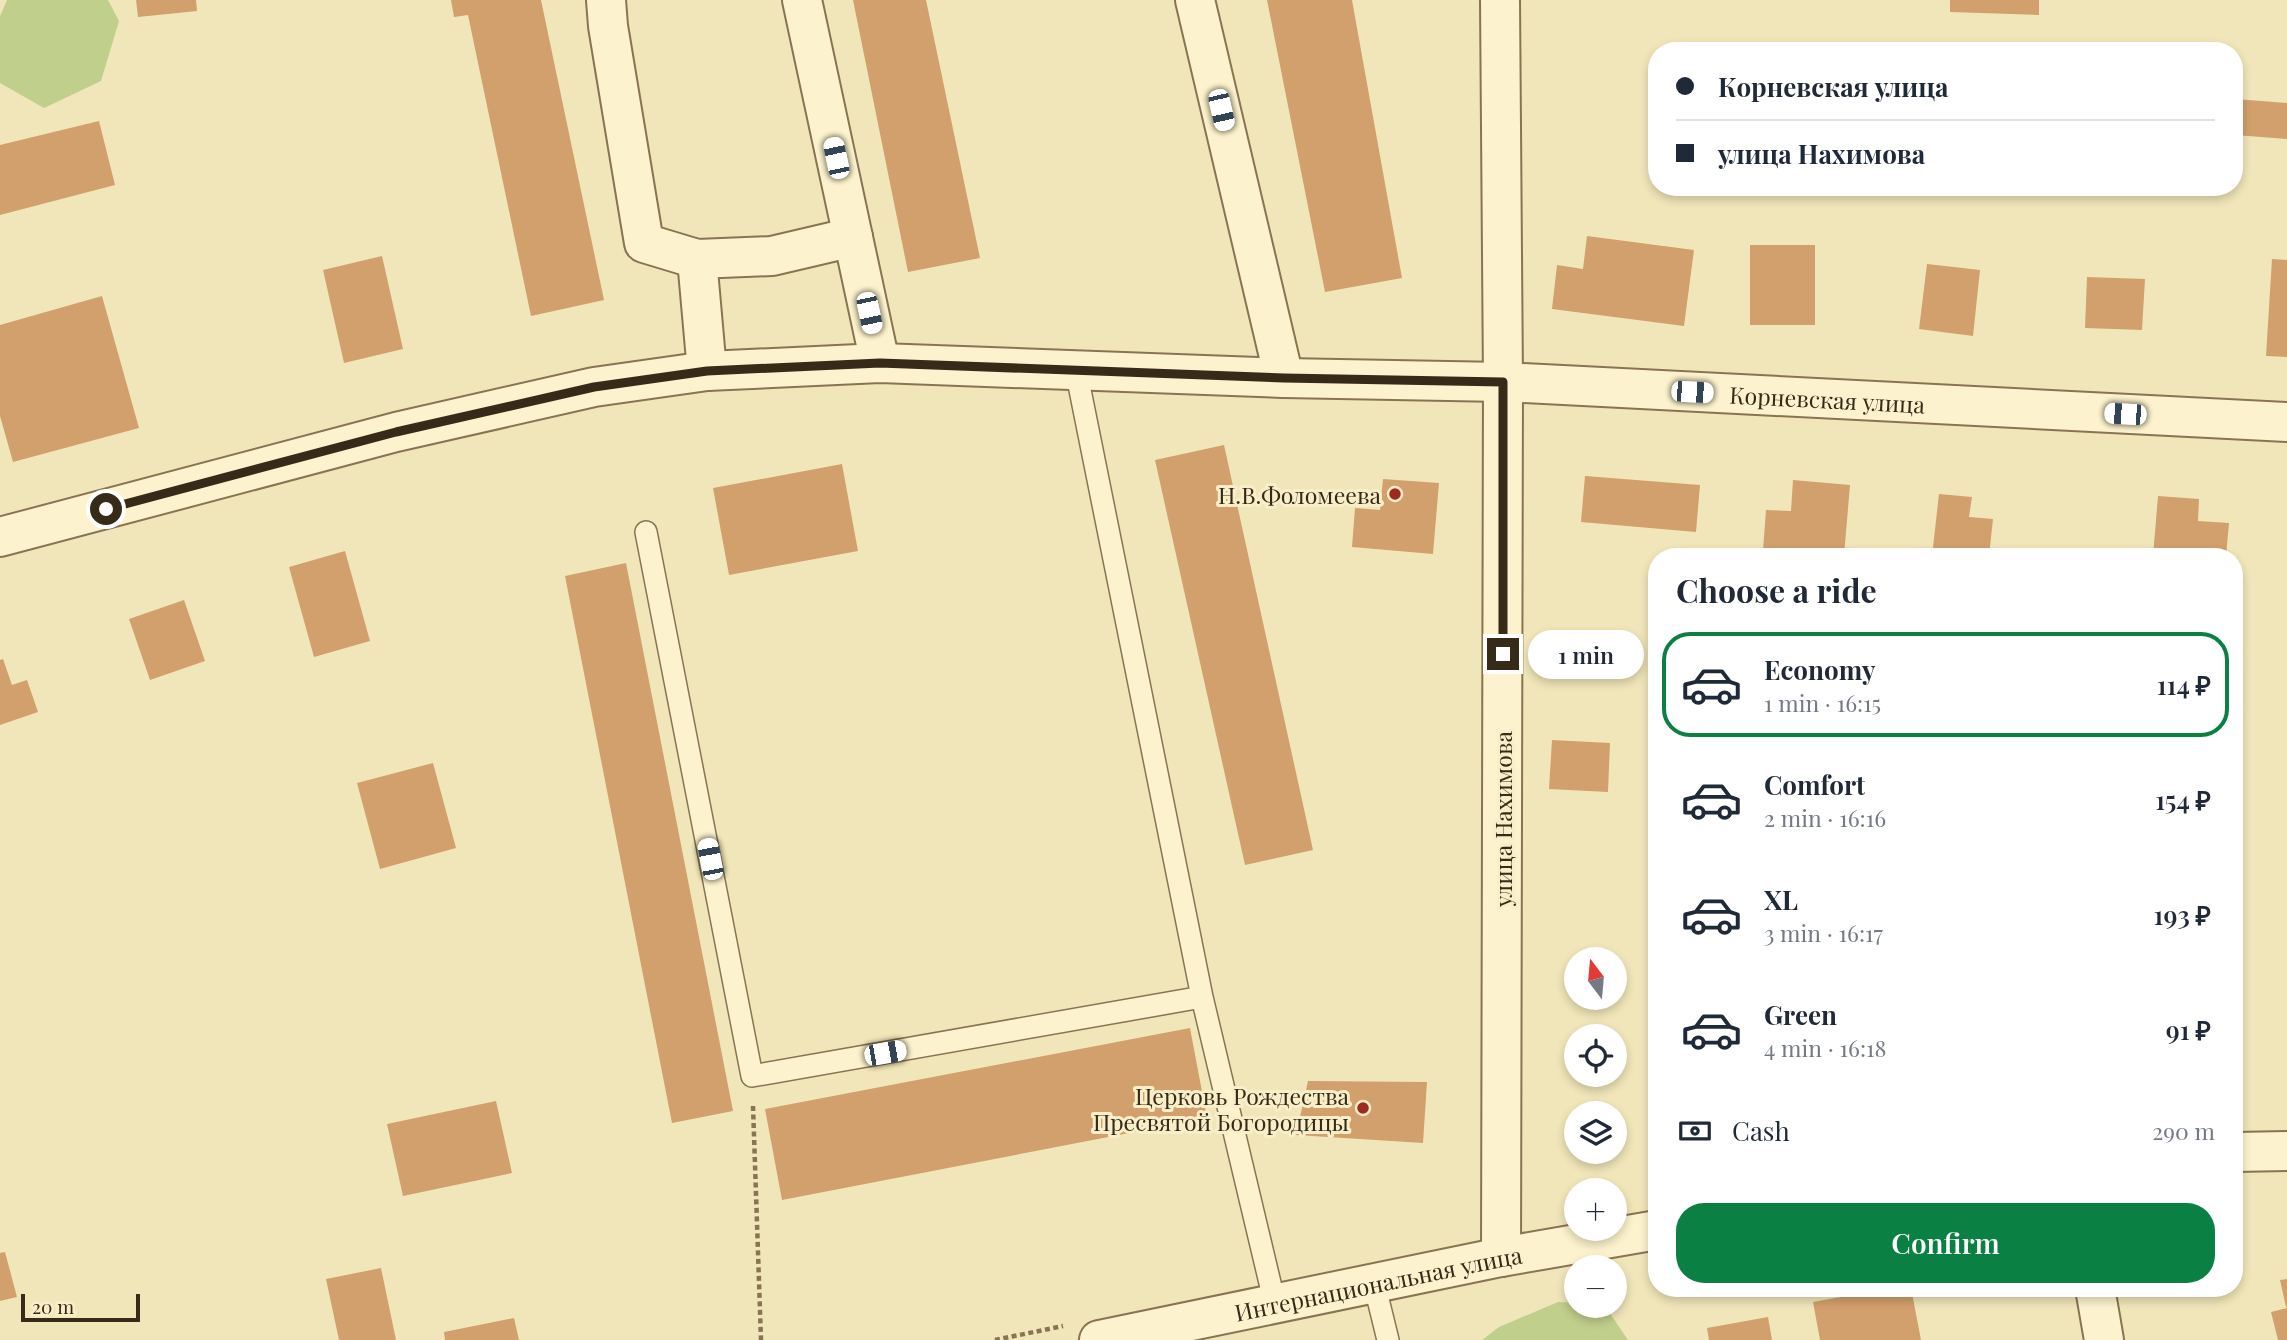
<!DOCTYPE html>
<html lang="en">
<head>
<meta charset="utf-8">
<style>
	body { margin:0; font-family:"Playfair Display",serif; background:#f6f6f7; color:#1f2937; height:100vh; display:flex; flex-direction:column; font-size:26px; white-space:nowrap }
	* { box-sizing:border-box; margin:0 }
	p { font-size:23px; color:#747a83 }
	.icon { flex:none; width:38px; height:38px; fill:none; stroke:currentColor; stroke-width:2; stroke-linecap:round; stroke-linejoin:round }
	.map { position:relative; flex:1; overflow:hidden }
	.details { position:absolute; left:1648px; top:548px; width:595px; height:749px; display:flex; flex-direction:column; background:#fff; border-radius:28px; box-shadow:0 4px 10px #0003 }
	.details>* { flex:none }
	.banner { position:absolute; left:1648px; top:42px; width:595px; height:154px; border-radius:28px; box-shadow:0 4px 10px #0003; display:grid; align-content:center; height:154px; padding:0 28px; background:#fff }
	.needle { width:46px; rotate:344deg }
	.fabs { position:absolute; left:1564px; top:947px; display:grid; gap:14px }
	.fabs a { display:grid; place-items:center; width:63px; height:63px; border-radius:50%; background:#fff; box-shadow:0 4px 10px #0003; font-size:35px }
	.scale { position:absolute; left:21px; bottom:18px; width:119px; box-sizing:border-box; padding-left:7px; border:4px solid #362a19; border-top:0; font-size:19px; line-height:24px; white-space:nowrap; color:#362a19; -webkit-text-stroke:5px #f8efc9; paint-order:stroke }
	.end { position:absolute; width:32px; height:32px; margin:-16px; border:9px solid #362a19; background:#fff; box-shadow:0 0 0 4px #fff }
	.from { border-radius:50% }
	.bubble { position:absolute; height:49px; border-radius:24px; background:#fff; box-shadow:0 4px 10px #0003; font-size:23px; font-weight:600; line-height:49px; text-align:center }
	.car { position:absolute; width:21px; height:42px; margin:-21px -10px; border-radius:9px; box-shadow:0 0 5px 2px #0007; background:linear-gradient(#fff 24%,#345 0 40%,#fff 0 76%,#345 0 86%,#fff 0) }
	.banner b { display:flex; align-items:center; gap:24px; height:66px; font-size:26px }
	.banner b+b { border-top:2px solid #e0e1e3 }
	.banner i { width:18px; height:18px; background:#1f2937 }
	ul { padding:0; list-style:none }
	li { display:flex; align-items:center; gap:21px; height:105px; margin:0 14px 10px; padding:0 14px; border:4px solid transparent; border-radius:28px }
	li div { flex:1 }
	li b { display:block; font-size:26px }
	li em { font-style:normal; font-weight:600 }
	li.current { border-color:#0b8043 }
	li>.icon { width:63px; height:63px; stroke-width:1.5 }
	h2 { padding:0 28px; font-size:32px; line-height:84px }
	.pay { display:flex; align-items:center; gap:18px; height:77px; padding:0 28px; font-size:26px }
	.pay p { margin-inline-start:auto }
	.button { display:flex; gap:14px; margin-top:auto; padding:14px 28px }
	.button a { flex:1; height:80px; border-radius:28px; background:#0b8043; color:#fff; font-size:28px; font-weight:600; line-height:80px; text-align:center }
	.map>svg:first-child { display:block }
	.green { fill:#c1cf8d }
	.building { fill:#d2a06c }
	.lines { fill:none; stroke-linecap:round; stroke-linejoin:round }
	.service-casing { stroke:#887453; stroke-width:24 }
	.minor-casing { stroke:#887453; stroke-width:42 }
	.tertiary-casing { stroke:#887453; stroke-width:42 }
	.path { stroke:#887453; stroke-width:4.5; stroke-dasharray:5 3.5; stroke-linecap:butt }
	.service { stroke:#fcf2cd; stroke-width:21 }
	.minor { stroke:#fcf2cd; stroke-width:38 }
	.tertiary { stroke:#fcf2cd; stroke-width:38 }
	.route { stroke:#362a19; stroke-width:9 }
	.poi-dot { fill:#9c2a1e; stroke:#f8efc9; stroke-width:2.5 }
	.labels { text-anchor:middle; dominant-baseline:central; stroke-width:6; stroke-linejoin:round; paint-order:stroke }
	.street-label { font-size:23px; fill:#362a19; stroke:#f8efc9 }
	.poi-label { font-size:23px; fill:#362a19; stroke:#f8efc9; text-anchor:end }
</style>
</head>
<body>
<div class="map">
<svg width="2287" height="1340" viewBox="0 0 2287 1340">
	<rect width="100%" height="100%" fill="#f1e6b9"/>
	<!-- green -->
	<path class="green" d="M7,0H108L119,21L101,81L44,108L0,83V16Z
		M1558,1302L1577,1303V1306H1605L1628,1340H1482L1499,1327Z"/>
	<!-- building -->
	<path class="building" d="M136,0H196L197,11L138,17Z
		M451,0H541L604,300L531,316L468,15L454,17Z
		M853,0H926L980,258L908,272Z
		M1267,0H1352L1402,278L1325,292Z
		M1950,0H2039V15L1950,12Z
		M2235,99L2287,103V139L2235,135Z
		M99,121L115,185L0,215V145Z
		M1587,236L1694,250L1684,326L1552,309L1557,265L1583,269Z
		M1750,245H1815V325H1750Z
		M382,256L403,349L344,363L323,270Z
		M2272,259L2287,260V357L2266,356Z
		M1927,264L1980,270L1973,336L1919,329Z
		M2087,277L2145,279L2142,330L2085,328Z
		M102,296L139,428L13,462L0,416V325Z
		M1224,445L1313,850L1245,865L1155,460Z
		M842,464L858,551L729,575L713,488Z
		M1585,476L1700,485L1696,532L1581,522Z
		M1383,479L1439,483L1433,554L1352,547L1355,508L1380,510Z
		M1793,480L1850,485L1844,556L1763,550L1766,510L1791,511Z
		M1939,494L1972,497L1969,517L1993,519L1989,556H1932Z
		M2158,496L2199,499L2198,521L2229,523L2226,556H2153Z
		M345,551L370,641L314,657L289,567Z
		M626,563L733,1111L672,1123L565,576Z
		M184,600L205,661L150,680L129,619Z
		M3,659L12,685L27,680L38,712L0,725V660Z
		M1552,740L1610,743L1608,792L1549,789Z
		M433,763L456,848L380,869L357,783Z
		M1190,1028L1207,1118L782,1200L765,1109Z
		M1308,1081L1427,1082L1423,1143L1296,1135Z
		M496,1101L512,1173L403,1196L387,1124Z
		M5,1252L17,1297L0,1301V1253Z
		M381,1268L396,1340H339L326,1279Z
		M2287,1279V1307H2286L2280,1280Z
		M1891,1288H1911L1921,1340H1820L1813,1302Z
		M2287,1308V1340H2278L2271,1312Z
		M1768,1317L1772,1340H1709L1707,1328Z
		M514,1318L519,1340H445L444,1332Z"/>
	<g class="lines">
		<!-- service casing -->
		<g class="service-casing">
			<path id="service" d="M1076,370L1202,997
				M646,532L752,1076L1202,997L1275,1304
				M1374,1283L1388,1340"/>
		</g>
		<!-- minor casing -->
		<g class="minor-casing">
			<g id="minor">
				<path d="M606,0L608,26L644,243L697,259L772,256L853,237"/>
				<path d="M802,0L880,363"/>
				<path d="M1195,0L1284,378"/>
				<path d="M1500,0L1503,382L1501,1257"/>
				<path d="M697,259L707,371"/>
				<path id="s1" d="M0,537L396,432L594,387L707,371L880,363L1284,378L1503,382L2287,422"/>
				<path d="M2235,1152L2287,1151"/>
				<path d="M2095,1288L2104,1340"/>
			</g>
		</g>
		<!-- tertiary casing -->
		<g class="tertiary-casing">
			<g id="tertiary">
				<path id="s2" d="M1099,1340L1501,1257L1657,1230"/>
			</g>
		</g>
		<!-- path -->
		<path class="path" d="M753,1106L761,1340
			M995,1340L1063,1326"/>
		<!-- service -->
		<use href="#service" class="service"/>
		<!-- minor -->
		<use href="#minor" class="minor"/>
		<!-- tertiary -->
		<use href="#tertiary" class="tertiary"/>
	</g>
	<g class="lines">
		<!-- route -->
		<path class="route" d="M106,509L396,432L594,387L707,371L880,363L1284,378L1503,382V654"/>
	</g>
	<!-- markers -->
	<g class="poi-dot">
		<circle cx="1395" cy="494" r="7"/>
		<circle cx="1363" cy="1108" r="7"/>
	</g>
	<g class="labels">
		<!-- street labels -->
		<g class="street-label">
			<text stroke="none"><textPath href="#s1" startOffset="1848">Корневская улица</textPath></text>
			<text transform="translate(1502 819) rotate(-90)">улица Нахимова</text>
			<text stroke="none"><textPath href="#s2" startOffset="285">Интернациональная улица</textPath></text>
		</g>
		<!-- poi labels -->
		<g class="poi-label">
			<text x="1381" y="494">Н.В.Фоломеева</text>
			<text x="1349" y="1095">Церковь Рождества<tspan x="1349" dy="26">Пресвятой Богородицы</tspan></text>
		</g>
	</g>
</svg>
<div class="fabs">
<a><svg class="needle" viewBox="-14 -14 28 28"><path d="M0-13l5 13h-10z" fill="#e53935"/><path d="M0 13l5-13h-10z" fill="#747a83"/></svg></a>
<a><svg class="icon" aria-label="locate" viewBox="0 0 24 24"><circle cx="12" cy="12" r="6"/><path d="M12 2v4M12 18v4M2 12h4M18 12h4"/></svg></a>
<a><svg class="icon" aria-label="layers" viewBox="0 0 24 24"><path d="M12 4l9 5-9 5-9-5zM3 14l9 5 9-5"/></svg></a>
<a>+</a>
<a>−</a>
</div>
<div class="scale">20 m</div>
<i class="end from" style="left:106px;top:509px"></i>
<i class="end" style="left:1503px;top:654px"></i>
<div class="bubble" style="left:1528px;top:630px;width:116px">1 min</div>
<i class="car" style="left:1221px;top:110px;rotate:167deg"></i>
<i class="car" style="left:836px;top:158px;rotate:348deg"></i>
<i class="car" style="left:869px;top:313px;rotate:168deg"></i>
<i class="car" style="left:1692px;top:392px;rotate:93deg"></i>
<i class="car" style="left:2125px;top:414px;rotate:273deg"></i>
<i class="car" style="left:710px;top:859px;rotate:349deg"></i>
<i class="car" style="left:885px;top:1053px;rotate:80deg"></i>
<div class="banner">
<b><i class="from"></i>Корневская улица</b>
<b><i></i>улица Нахимова</b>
</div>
<section class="details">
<h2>Choose a ride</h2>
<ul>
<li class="current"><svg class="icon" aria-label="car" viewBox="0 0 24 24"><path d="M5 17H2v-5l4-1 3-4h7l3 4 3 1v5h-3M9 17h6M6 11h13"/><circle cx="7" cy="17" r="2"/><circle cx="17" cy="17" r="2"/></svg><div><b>Economy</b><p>1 min · 16:15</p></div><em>114 ₽</em></li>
<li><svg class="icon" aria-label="car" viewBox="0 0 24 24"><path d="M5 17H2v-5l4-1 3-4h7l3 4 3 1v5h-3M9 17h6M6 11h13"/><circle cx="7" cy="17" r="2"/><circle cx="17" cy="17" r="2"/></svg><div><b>Comfort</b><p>2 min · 16:16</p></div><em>154 ₽</em></li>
<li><svg class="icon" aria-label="car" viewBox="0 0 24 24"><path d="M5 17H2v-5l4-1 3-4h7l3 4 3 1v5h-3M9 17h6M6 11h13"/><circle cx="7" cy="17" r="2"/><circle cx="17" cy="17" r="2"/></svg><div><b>XL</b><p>3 min · 16:17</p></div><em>193 ₽</em></li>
<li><svg class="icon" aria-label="car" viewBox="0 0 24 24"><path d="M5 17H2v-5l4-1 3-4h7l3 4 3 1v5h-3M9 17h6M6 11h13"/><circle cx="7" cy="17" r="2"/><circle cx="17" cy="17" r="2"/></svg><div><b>Green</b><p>4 min · 16:18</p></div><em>91 ₽</em></li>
</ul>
<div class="pay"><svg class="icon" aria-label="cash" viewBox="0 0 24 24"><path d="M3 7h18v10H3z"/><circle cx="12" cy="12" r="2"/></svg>Cash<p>290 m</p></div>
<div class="button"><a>Confirm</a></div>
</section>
</div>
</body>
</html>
